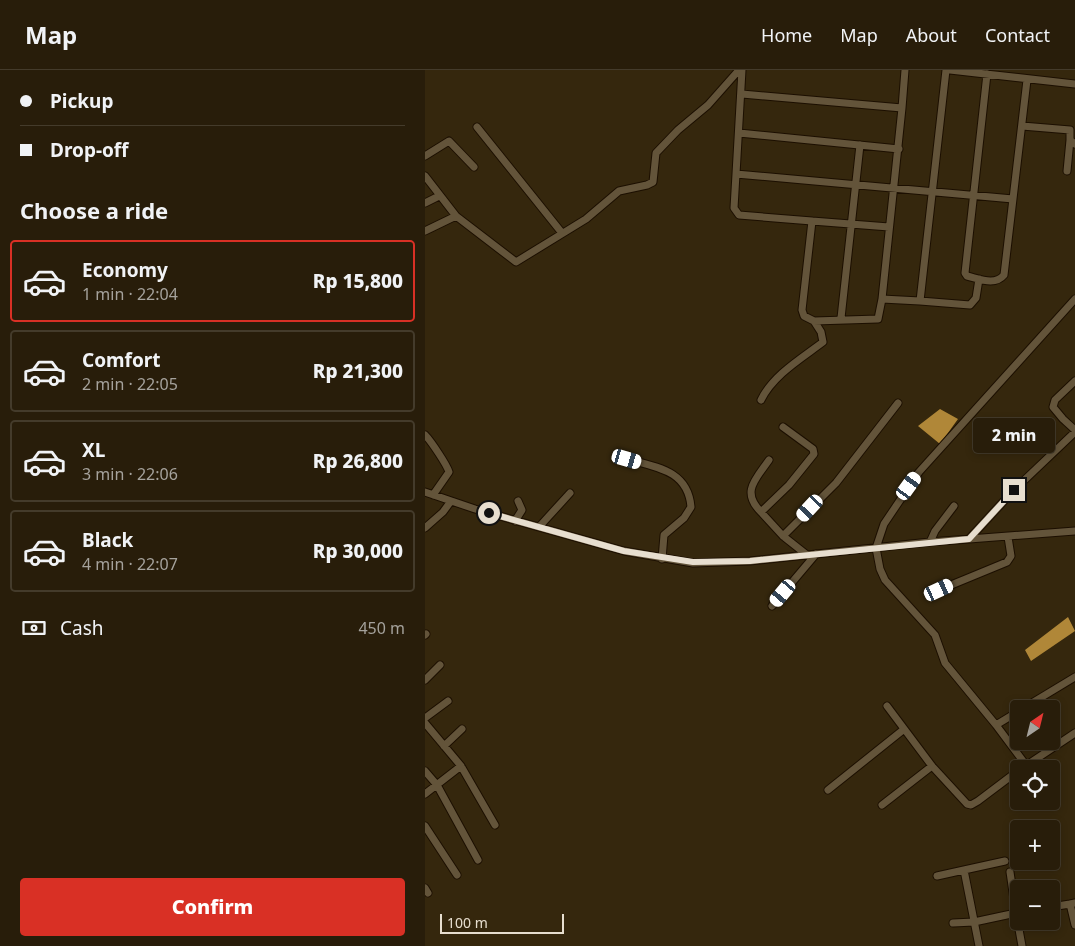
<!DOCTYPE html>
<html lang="en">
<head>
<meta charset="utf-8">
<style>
	body { margin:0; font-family:"Noto Sans",sans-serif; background:#342a18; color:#f1f3f6; height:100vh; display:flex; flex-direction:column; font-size:19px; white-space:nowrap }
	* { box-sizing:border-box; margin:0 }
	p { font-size:16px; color:#a5a29c }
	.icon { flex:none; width:28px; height:28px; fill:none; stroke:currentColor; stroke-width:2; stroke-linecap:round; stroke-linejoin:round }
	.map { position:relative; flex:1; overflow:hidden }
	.side { display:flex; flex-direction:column; background:#281d0a; width:425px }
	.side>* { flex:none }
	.top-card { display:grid; align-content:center; height:110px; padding:0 20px; background:#281d0a }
	.needle { width:32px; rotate:35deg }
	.buttons { position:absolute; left:585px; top:630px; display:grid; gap:10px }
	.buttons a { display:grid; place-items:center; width:50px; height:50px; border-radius:5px; background:#281d0a; box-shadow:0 2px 8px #0003,0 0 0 1px #443b2b; font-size:25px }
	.scale { position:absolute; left:15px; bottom:12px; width:124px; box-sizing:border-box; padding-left:5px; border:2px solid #e7decf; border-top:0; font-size:14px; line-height:18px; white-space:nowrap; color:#e7decf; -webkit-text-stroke:4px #35270d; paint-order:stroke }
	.end { position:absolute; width:22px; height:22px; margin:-11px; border:6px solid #e7decf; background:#111; box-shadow:0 0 0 2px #111 }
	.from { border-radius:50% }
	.bubble { position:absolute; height:35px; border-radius:5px; background:#281d0a; box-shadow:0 2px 8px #0003,0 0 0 1px #443b2b; font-size:16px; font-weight:800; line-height:35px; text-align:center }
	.car { position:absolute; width:15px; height:30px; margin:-15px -8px; border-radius:6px; box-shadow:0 0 4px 1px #0007; background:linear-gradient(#fff 24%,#345 0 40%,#fff 0 76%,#345 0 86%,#fff 0) }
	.top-card b { display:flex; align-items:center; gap:18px; height:48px; font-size:19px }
	.top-card b+b { border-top:1px solid #443b2b }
	.top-card i { width:12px; height:12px; background:#f1f3f6 }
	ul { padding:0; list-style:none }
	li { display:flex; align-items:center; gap:15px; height:82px; margin:0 10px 8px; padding:0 10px; border:2px solid #443b2b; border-radius:5px }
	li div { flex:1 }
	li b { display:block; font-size:19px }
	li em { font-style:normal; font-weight:800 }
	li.current { border-color:#d93025 }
	li>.icon { width:45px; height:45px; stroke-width:1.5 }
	h2 { padding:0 20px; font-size:22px; line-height:60px }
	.pay { display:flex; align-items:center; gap:12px; height:55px; padding:0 20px; font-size:19px }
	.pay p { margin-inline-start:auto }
	.button { display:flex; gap:10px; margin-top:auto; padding:10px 20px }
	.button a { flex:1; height:58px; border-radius:5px; background:#d93025; color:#fff; font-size:20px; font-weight:800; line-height:58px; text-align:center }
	header { display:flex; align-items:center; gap:30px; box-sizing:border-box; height:70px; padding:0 25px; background:#281d0a; border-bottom:1px solid #443b2b }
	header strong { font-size:24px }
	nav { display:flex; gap:28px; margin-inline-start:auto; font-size:18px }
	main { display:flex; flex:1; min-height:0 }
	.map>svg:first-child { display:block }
	.building { fill:#b08738 }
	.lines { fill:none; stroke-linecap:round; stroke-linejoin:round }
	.street-casing { stroke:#1c0f00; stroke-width:9 }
	.street { stroke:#63543a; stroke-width:7 }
	.route { stroke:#e7decf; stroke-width:6 }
</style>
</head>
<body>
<header>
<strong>Map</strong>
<nav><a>Home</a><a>Map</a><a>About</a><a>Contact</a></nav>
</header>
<main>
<section class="side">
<div class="top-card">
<b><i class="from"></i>Pickup</b>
<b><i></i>Drop-off</b>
</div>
<h2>Choose a ride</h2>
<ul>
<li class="current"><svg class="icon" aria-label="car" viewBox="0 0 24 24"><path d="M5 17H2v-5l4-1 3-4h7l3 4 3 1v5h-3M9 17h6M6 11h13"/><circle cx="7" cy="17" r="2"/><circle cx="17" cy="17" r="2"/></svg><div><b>Economy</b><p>1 min · 22:04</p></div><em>Rp 15,800</em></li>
<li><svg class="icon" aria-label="car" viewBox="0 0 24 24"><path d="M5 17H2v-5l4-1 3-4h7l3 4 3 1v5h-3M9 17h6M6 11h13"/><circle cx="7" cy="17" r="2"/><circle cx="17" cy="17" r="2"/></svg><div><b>Comfort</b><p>2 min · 22:05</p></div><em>Rp 21,300</em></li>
<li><svg class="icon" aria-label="car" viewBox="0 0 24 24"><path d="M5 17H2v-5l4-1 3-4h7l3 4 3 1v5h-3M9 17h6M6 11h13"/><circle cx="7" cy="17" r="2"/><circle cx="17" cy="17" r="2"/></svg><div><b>XL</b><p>3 min · 22:06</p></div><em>Rp 26,800</em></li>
<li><svg class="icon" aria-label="car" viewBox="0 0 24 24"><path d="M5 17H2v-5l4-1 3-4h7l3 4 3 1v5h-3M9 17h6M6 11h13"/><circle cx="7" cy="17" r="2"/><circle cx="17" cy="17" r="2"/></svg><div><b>Black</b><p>4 min · 22:07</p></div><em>Rp 30,000</em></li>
</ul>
<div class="pay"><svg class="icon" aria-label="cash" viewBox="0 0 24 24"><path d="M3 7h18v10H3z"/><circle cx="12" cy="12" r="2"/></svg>Cash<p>450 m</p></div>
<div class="button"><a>Confirm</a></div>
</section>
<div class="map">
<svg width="650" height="876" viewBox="0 0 650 876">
	<rect width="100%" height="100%" fill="#35270d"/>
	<!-- building -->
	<path class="building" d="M515,339L533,349L515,374L493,356Z
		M643,547L650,561L606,591L600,580Z"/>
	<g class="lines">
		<!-- street casing -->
		<g class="street-casing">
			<path id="street" d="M317,0L311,104L588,129
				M521,0L495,231L545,235L551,228L554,209
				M525,0L650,14
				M562,4L540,203L542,206C555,209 570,216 579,205L602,10
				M317,24L477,38L457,229L495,231
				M477,38L480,0
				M597,56L645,60V70
				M52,57L137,163
				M314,63L474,79
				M0,86L24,71L49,97
				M642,101L645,70L650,74
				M311,104L309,138L314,145L387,151L377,240L379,246L389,251L453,249L457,229
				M0,106L31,146L91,192L161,149L194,121L222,115L228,112L231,83L253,60L283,35L314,0
				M0,133L14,126
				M387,151L464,157
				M0,161L31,146
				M416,248L435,75
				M650,311L630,330L628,337L638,349L650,360
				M336,330C348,305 377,288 398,272L396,262L389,251
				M358,357L388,379L389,384L364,415L336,442L358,466L382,485
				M0,365C6,371 22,395 24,402L8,425
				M202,389C231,397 263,400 266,437L259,448L239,465L237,489
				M0,422L50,439L199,481L268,493L325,491L505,472L650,461
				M336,442C316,422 330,410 344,390
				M90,451L97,440L93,431
				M114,457L145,423
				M0,458L18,442L26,431
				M358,466L411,413L473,333
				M544,469L589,420L650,362
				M505,472L510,461L529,436
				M514,520L582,492L586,486L583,467
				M347,536L391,484
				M0,565L1,564
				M0,610L15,595
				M462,636L507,696L542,734L546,735L553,731L594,700
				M597,639L650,607
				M594,641L571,655L520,593L510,565L460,510L455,499L451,478L459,454L494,402L650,229
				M0,648L23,631
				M0,653L36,696L70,755
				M571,655L601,695
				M19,676L37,659
				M596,699L650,663
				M0,701L12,715L53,790
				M403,720L478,660
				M0,724L36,696
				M457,735L507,696
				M0,756L32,805
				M585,802L591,843H594
				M512,806L539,800
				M0,818L3,823
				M650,833L645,834L650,855
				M626,837L645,834
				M528,853L549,852L591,843L597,876
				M554,876L539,800L580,791"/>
		</g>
		<!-- street -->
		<use href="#street" class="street"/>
	</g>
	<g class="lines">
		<!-- route -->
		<path class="route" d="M64,443L199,481L268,492L325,491L544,469L589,420"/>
	</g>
</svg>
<div class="buttons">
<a><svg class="needle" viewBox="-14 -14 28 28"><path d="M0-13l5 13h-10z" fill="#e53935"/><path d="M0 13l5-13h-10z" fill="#a5a29c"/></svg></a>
<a><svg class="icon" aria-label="locate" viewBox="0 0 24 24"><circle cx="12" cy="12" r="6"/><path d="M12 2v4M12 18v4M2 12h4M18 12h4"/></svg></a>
<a>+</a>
<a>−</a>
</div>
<div class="scale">100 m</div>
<i class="end from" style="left:64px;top:443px"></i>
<i class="end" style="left:589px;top:420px"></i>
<div class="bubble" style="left:548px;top:348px;width:82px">2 min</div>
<i class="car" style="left:202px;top:389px;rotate:106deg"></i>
<i class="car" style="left:484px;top:416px;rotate:36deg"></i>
<i class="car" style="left:385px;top:438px;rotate:223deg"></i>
<i class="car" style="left:514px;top:520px;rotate:65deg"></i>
<i class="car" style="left:358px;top:523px;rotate:220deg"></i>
</div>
</main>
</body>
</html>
